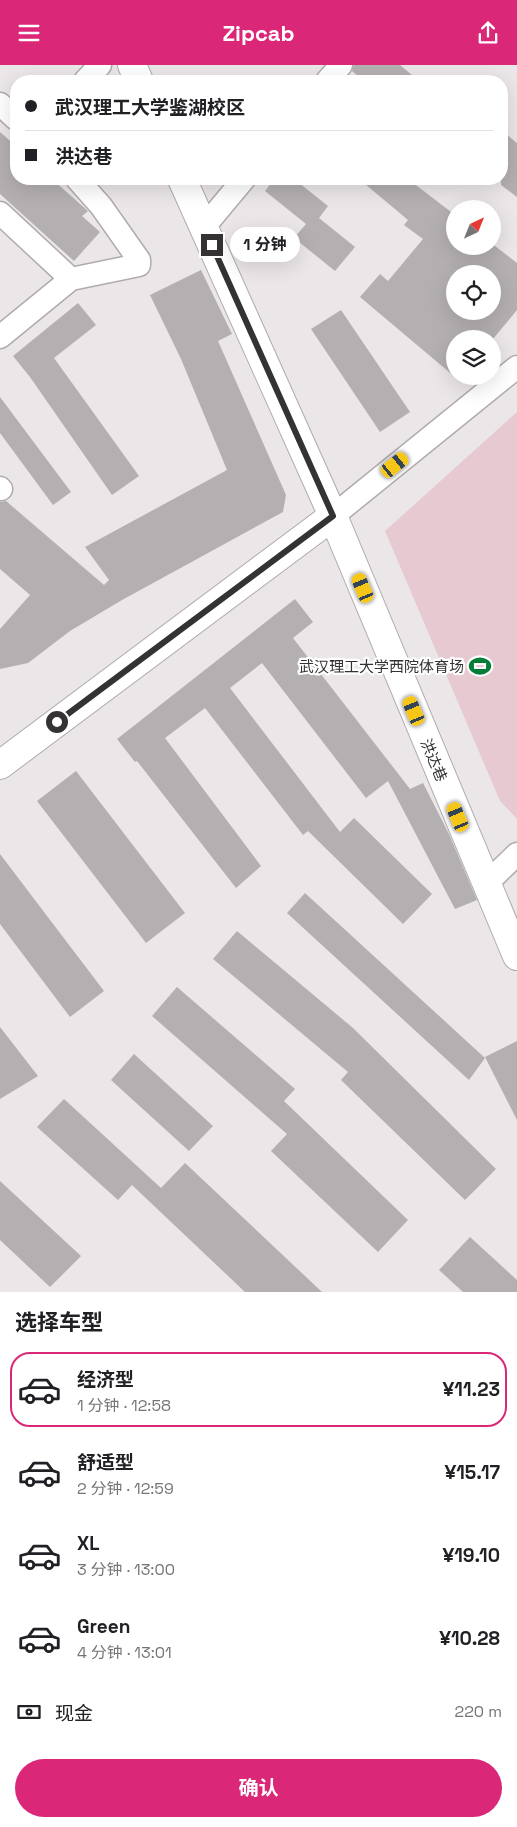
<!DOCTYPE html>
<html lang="zh">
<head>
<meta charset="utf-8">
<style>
	body { margin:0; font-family:"Space Grotesk","Noto Sans SC",sans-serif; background:#f2f2f2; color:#202124; height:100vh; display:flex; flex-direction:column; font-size:19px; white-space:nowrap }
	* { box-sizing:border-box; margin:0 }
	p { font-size:16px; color:#757577 }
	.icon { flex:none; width:28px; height:28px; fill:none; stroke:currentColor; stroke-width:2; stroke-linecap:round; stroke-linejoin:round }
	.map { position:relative; height:1227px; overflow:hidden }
	.side { display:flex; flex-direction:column; background:#fff; flex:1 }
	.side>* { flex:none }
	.top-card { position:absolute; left:10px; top:10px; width:498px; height:110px; border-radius:20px; box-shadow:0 5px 20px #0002; display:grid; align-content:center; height:110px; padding:0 15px; background:#fff }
	.needle { width:32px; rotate:43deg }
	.tools { position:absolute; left:446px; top:135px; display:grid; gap:10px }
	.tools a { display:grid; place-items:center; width:55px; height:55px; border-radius:50%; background:#fff; box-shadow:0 5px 20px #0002; font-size:25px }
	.end { position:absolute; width:22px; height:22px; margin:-11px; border:6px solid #343232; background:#fff; box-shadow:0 0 0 2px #fff }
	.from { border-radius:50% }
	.bubble { position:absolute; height:35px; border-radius:18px; background:#fff; box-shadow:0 5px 20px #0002; font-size:16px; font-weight:700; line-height:35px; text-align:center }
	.car { position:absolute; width:15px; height:30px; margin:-15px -8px; border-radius:6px; box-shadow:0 0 4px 1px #0007; background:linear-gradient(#f5c518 24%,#345 0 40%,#f5c518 0 76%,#345 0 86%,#f5c518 0) }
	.top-card b { display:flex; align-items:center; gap:18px; height:48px; font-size:19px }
	.top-card b+b { border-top:1px solid #e0e0e0 }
	.top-card i { width:12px; height:12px; background:#202124 }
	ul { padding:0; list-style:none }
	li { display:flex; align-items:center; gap:15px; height:75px; margin:0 10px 8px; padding:0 5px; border:2px solid transparent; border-radius:20px }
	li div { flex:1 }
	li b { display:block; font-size:19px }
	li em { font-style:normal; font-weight:700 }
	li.active { border-color:#db2777 }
	li>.icon { width:45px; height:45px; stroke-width:1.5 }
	h2 { padding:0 15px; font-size:22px; line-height:60px }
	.pay { display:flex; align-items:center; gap:12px; height:55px; padding:0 15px; font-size:19px }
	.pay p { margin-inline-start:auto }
	.cta { display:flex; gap:10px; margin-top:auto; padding:10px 15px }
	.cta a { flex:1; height:58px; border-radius:30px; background:#db2777; color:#fff; font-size:20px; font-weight:700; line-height:58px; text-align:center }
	header { display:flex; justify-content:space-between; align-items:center; height:65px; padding:0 15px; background:#db2777; color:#fff; font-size:22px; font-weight:700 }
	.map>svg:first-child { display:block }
	.green { fill:#e7c9d2 }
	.building { fill:#b4afb0; fill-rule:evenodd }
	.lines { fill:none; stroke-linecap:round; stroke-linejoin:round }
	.street-casing { stroke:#b0abad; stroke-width:25 }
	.secondary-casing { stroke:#b0abad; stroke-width:30 }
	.street { stroke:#fff; stroke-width:22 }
	.secondary { stroke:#fff; stroke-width:28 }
	.route { stroke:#343232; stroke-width:6 }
	.labels { text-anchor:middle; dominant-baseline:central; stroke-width:4.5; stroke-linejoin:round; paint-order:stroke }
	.poi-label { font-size:15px; fill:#343232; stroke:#fff; text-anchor:end }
	.street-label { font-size:15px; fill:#343232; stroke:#fff }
</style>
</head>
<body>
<header><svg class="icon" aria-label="menu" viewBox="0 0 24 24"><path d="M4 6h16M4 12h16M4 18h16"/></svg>Zipcab<svg class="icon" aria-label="share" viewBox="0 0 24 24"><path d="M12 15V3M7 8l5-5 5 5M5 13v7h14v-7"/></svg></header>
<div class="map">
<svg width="517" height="1227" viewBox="0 0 517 1227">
	<rect width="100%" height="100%" fill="#ebe6e8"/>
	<!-- green -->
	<path class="green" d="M517,347V754L500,736L385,466Z"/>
	<!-- building -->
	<path class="building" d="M354,0H400L419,16H364L352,6Z
		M501,65L517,78V132L501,120Z
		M0,67L16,81V114H52L88,146L82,151L100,167L74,196L0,129Z
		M274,114H294L328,141L319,153L355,182L335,206L294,173L306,159L265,126Z
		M359,114H408L455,150V181H495L517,198V245L493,274H455V312L360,232L380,209L388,216L423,174L404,160L408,155ZM455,209H492V246H455Z
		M201,205L232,269L218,276L286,430L283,447L122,535L70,566L28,598L0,604V564L30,530L0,504V437L6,436L104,520L109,515L85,482L227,405L181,294L150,230Z
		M78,238L96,260L54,293L139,411L112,430L30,312L13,291Z
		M341,245L410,347L380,367L311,264Z
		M0,332L71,427L53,440L0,368Z
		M295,534L313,557L293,573L410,724L423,718L449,769L477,835L455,844L388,716L366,733L262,598L230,623L340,767L354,753L432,829L403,859L308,766L303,770L205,643L165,673L261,801L236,823L137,696L135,697L117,674Z
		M76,706L185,848L146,878L37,736Z
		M0,789L104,926L70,952L0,859Z
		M305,828L485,993L469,1015L287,848Z
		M237,866L353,963L496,1104L465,1135L341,1015L348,1007L213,894Z
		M177,922L295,1024L284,1036L408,1155L378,1187L271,1086L287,1069L152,951Z
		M0,962L38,1011L0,1034Z
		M517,976V1055L485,992Z
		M134,989L213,1061L189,1086L111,1015Z
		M64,1034L161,1123L185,1098L322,1227H245L132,1120L118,1135L37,1062Z
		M0,1116L81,1191L50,1222L0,1175Z
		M470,1172L517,1215V1227H463L439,1205Z"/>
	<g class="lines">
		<!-- street casing -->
		<g class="street-casing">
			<path id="street" d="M85,16L100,0
				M327,16L341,0
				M0,39L16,54
				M0,148L71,214
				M204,162L244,114
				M0,272L71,214L139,200V195L101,141L77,114
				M0,423L1,424
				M333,451L517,302
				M486,819L517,789"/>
		</g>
		<!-- secondary casing -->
		<g class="secondary-casing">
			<path id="secondary" d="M132,0L139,16
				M182,114L333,451L517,891
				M0,700L333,451"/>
		</g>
		<!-- street -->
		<use href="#street" class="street"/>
		<!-- secondary -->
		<use href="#secondary" class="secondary"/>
	</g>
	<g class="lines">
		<!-- route -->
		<path class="route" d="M57,657L333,451L212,180"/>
	</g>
	<!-- icons -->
	<defs>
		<g id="stadium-bare" transform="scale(1.725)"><path d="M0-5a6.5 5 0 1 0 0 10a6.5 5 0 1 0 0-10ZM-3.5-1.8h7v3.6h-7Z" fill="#047e36" stroke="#fff" stroke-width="2.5" paint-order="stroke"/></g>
	</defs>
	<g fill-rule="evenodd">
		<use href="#stadium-bare" x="480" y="601"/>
	</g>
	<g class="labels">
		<!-- poi labels -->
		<g class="poi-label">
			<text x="464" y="601">武汉理工大学西院体育场</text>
		</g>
		<!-- street labels -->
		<g class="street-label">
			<text transform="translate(434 695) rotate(67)">洪达巷</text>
		</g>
	</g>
</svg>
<div class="tools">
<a><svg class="needle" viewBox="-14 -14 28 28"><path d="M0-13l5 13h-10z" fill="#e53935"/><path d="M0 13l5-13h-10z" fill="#757577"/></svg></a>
<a><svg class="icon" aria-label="locate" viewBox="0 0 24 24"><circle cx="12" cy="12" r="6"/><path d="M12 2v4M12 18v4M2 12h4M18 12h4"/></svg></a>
<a><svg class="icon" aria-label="layers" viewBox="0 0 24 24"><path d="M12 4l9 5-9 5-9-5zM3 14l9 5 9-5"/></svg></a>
</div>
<i class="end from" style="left:57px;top:657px"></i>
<i class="end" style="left:212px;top:180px"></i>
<div class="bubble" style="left:230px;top:162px;width:70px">1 分钟</div>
<i class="car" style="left:395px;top:400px;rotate:51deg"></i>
<i class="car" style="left:363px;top:523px;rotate:337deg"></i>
<i class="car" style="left:414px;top:646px;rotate:337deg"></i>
<i class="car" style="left:458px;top:752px;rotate:337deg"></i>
<div class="top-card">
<b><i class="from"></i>武汉理工大学鉴湖校区</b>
<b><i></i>洪达巷</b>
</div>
</div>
<section class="side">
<h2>选择车型</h2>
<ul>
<li class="active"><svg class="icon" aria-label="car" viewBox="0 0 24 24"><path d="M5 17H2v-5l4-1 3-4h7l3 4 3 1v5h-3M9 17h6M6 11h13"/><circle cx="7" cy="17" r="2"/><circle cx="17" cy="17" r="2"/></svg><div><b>经济型</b><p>1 分钟 · 12:58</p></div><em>¥11.23</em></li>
<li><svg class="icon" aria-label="car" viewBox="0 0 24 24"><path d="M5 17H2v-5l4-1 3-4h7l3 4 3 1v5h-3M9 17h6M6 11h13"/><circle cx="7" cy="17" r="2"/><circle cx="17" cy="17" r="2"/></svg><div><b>舒适型</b><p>2 分钟 · 12:59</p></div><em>¥15.17</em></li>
<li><svg class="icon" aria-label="car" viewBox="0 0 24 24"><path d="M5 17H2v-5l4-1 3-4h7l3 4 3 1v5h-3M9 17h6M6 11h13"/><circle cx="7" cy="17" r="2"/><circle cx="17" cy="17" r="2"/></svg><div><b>XL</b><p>3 分钟 · 13:00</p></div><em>¥19.10</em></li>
<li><svg class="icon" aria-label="car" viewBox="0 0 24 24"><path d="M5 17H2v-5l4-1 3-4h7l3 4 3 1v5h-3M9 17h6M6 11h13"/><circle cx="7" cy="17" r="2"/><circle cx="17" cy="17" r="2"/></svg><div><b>Green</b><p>4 分钟 · 13:01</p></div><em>¥10.28</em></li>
</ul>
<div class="pay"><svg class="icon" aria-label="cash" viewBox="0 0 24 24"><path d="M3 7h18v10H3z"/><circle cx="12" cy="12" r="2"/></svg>现金<p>220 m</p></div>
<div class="cta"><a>确认</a></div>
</section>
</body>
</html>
